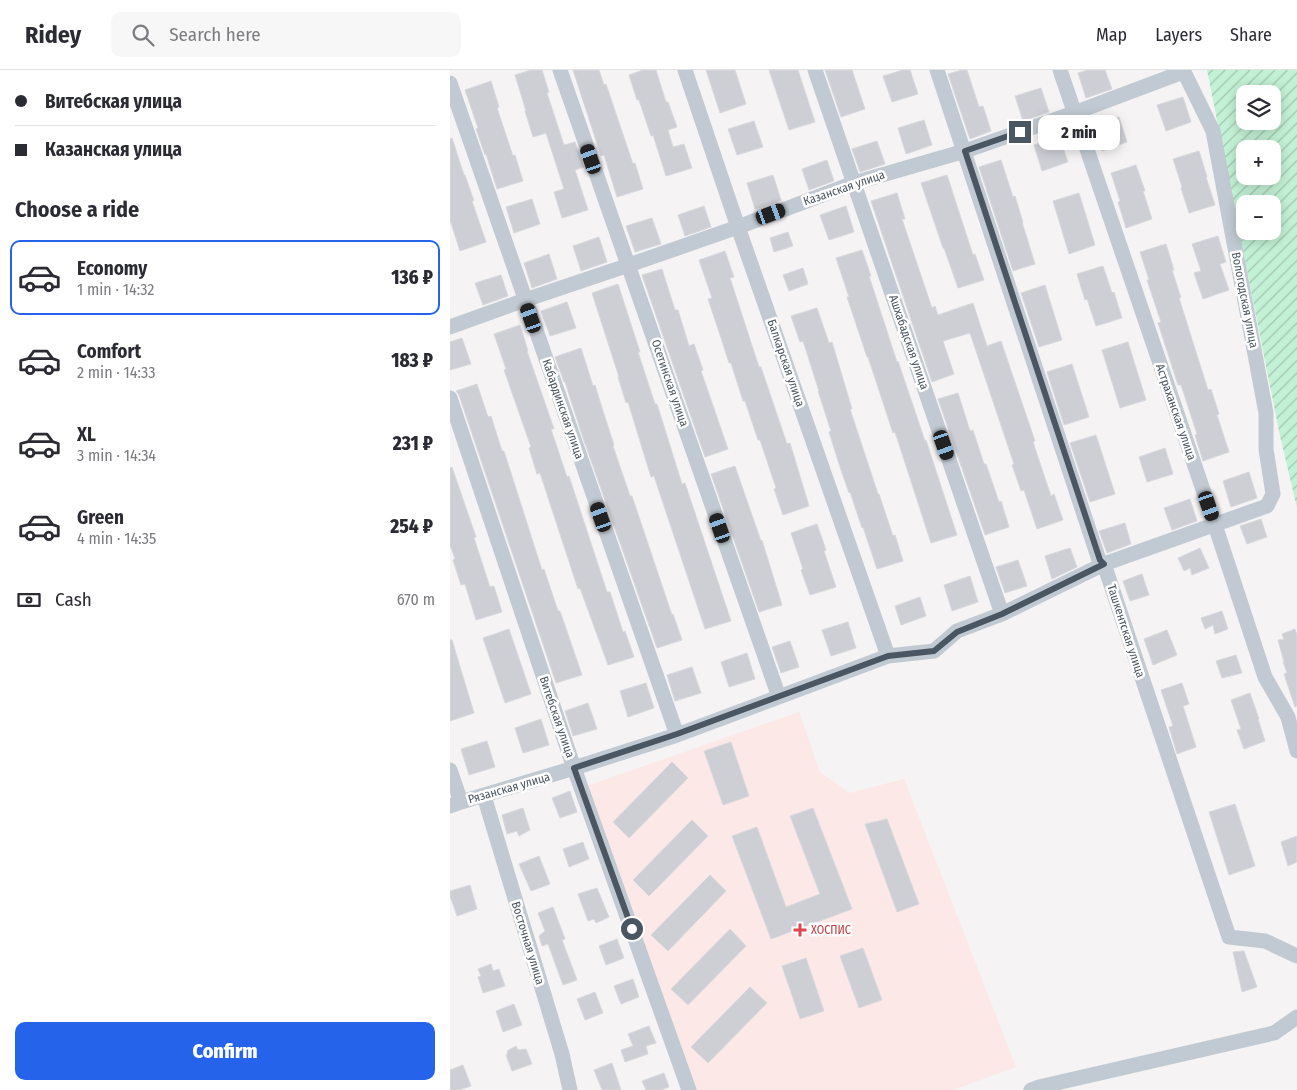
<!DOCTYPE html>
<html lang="en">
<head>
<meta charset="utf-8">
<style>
	body { margin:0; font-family:"Fira Sans Condensed",sans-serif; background:#f7f7f7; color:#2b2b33; height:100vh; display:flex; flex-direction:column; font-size:19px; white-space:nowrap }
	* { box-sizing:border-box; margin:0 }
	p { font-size:16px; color:#7c7c81 }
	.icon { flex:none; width:28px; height:28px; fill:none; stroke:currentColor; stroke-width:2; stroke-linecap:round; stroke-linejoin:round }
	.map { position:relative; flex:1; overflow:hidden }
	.sheet { display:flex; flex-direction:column; background:#fff; width:450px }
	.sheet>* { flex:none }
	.banner { display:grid; align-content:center; height:110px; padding:0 15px; background:#fff }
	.controls { position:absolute; left:786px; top:15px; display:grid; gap:10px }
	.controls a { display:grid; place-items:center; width:45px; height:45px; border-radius:10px; background:#fff; box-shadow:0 2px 12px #0003; font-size:25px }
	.end { position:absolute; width:22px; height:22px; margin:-11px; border:6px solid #4a5661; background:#fff; box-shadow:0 0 0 2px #fff }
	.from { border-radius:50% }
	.bubble { position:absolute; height:35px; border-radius:10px; background:#fff; box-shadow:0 2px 12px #0003; font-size:16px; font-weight:800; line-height:35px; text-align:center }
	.car { position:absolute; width:15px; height:30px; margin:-15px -8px; border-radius:6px; box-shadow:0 0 4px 1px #0007; background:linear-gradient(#222 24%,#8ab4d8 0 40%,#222 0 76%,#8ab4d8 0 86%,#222 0) }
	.banner b { display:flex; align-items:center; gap:18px; height:48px; font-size:19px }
	.banner b+b { border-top:1px solid #e1e1e2 }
	.banner i { width:12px; height:12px; background:#2b2b33 }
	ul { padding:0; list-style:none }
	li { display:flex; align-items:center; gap:15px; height:75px; margin:0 10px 8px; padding:0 5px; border:2px solid transparent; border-radius:10px }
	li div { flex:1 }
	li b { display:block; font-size:19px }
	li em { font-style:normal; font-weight:800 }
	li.current { border-color:#2563eb }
	li>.icon { width:45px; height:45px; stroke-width:1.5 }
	h2 { padding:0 15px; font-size:22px; line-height:60px }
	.pay { display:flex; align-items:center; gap:12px; height:55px; padding:0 15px; font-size:19px }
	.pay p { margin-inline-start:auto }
	.primary-button { display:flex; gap:10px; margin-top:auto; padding:10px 15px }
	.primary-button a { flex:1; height:58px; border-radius:10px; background:#2563eb; color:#fff; font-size:20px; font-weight:800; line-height:58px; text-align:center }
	header { display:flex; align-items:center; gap:30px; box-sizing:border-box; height:70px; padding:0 25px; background:#fff; border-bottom:1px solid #e1e1e2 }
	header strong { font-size:24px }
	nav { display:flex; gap:28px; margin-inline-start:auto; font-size:18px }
	.search { width:350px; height:45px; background:#f7f7f7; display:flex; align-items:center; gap:12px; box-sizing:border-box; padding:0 18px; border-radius:10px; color:#7c7c81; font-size:19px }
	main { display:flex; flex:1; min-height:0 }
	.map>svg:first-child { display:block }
	.medical { fill:#fce8e6 }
	.garden { fill:url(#garden-furrows); fill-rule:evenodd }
	.building { fill:#cdcfd5; stroke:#d7d9de }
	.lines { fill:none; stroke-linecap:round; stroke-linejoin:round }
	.minor { stroke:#c1cad2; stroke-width:15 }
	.route { stroke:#4a5661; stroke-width:6 }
	.health-dot { fill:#e0444e; stroke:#fff; stroke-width:2 }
	.labels { text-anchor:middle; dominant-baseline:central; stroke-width:5; stroke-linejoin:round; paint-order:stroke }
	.street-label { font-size:12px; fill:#4a5661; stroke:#fff }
	.health-label { font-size:12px; fill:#be3a42; stroke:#fff; text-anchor:start }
</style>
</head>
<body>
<header>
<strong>Ridey</strong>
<div class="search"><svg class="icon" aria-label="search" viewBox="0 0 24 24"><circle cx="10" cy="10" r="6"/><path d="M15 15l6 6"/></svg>Search here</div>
<nav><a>Map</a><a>Layers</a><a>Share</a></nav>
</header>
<main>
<section class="sheet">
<div class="banner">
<b><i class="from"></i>Витебская улица</b>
<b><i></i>Казанская улица</b>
</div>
<h2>Choose a ride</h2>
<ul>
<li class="current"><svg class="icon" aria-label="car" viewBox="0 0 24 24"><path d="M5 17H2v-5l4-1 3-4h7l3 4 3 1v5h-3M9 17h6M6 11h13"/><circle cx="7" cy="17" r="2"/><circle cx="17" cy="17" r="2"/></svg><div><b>Economy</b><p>1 min · 14:32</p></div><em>136 ₽</em></li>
<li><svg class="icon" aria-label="car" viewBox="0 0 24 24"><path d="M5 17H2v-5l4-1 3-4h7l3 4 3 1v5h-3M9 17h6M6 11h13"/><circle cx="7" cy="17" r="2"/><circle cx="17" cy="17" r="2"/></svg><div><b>Comfort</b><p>2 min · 14:33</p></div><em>183 ₽</em></li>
<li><svg class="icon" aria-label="car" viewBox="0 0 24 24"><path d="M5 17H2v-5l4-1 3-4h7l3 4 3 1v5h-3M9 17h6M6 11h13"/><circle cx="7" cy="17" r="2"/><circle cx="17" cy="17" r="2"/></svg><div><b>XL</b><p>3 min · 14:34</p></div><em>231 ₽</em></li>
<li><svg class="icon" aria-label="car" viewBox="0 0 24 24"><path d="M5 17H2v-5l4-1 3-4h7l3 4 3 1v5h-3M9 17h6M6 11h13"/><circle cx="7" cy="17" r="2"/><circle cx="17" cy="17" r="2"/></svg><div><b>Green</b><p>4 min · 14:35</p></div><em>254 ₽</em></li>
</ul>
<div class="pay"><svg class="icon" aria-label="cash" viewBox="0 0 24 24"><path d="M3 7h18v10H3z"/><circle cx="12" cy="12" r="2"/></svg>Cash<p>670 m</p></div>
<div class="primary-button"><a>Confirm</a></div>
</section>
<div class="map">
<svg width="847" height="1020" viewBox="0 0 847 1020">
	<defs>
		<pattern id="garden-furrows" width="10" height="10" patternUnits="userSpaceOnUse" patternTransform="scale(1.25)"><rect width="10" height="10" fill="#c3f1d5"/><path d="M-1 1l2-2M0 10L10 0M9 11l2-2" fill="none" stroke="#a0c6b0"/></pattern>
	</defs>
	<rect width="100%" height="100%" fill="#f5f3f3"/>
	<!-- medical -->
	<path class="medical" d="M349,642L370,702L400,723L454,709L566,997L503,1020H245L137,716Z"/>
	<!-- garden -->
	<path class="garden" d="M757,0H847V438L830,366ZM795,24H822V51H795ZM795,79H822V106H795ZM795,134H822V161H795Z"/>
	<!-- building -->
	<path class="building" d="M81,0H92L99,22L97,23L114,75L125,72L134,97L125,100L138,140L112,148L104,122L114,119L96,63L83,67L75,41H76L65,5Z
		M123,0H149L154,15L156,14L183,94L185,93L193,119L167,127L154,85L151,86Z
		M193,0H206L216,32H218L227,57L218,60L223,77L234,74L242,98L216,106L203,65L201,66L189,30H187L179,5Z
		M256,0H285L296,34L270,43Z
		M319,0H348L365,52L339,60Z
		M375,0H402L415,39L391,47Z
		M453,0H460L468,24L442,32L433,6Z
		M512,0H517L529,37L533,36L541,61L520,69L498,4Z
		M638,0H655L662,19L636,28L628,3Z
		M41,11L49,37L47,38L63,86L65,85L73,111L47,119L36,84L35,85L26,59L28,58L15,20Z
		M591,18L599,42L573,51L565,26Z
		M733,27L741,52L716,61L707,35Z
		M669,47L677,72L652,81L643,55Z
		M474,50L482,75L456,84L448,58Z
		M304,51L313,77L287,85L278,59Z
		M609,66L618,92L592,101L584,75Z
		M2,68L14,105H15L24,131H22L36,172L10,181L0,150V69Z
		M427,71L435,94L410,102L402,79Z
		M749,81L757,107H756L765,135L739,143L731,118L732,117L723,89Z
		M377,90L384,111L359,120L352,99Z
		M551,90L563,127L565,126L573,152H572L585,194L563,201L529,97Z
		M686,95L695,121H693L702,149L676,158L668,132L670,131L661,103Z
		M323,105L331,130L305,139L297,113Z
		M497,105L523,185L525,184L534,210L508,218L494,178H493L471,113Z
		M447,123L455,149H452L482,238L485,236L488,245L523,233L537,276L551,271L585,371L583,372L601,426L604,424L613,450L587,459L574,420L571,421L562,395L564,394L520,263L493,271L504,304L482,312L421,131Z
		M629,123L645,175L619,184L603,131Z
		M82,129L90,154L64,163L56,137Z
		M254,136L261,157L235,166L228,145Z
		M396,136L404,162L379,170L370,145Z
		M202,148L211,174L185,182L176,156Z
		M338,162L343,176L324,182L320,168Z
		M768,166L776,192L770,194L779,220L753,229L744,203L751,201L742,174Z
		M149,167L157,192L131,201L123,176Z
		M716,174L724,200H722L731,228H729L758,320L761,319L769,344L767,345L779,382L753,391L745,365L747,364L731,315H728L708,253L711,252L697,210H699L690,182Z
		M412,180L421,206H419L447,292L448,291L475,371L476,370L507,465L481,473L445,362L443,363L418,287H417L397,227H399L386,188Z
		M275,181L284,207L280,208L309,297H311L337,374L340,373L359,436L333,445L324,419L326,418L310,370H308L295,331H293L281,293H279L271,268L258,229L262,228L249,190Z
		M99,184L107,209L82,218L74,193Z
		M653,196L662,223L664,222L672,248L646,256L637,229L635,230L627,204Z
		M353,198L358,214L339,221L333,205Z
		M212,199L225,240H228L239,276L244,274L253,300L251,301L278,379L255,387L192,205Z
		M51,205L58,226L33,235L25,213Z
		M168,214L190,282H188L205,334H207L232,414L235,413L281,551L255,559L204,406L201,407L178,332L176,333L168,307H169L142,223Z
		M595,215L612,270L589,277L571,223Z
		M117,232L126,258L100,266L91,241Z
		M367,238L379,273L382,272L402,339H400L428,424H429L443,466L445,465L453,491L427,499L413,457L412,458L400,422L399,423L390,397L379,362L381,361L368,321H369L353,271L350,272L341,246Z
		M70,255L78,281H77L104,359H101L117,407L119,406L157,522H160L173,562L175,561L184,587L158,595L130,518L128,519L90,403L87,404L79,378L81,377L54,300L56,299L44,264Z
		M12,268L21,294L0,300V272Z
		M678,272L696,330L670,338L652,280Z
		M131,278L143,316L145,315L153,341L164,375L163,376L180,426H182L222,545L223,544L232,570L207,578L132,365L115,312H114L105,287Z
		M622,294L639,347L614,355L597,302Z
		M27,314L38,347L41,346L52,381H54L92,500L94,499L108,541H110L132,605L106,613L9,325L6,321Z
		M508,323L520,361L523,360L534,394H536L549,432L551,431L559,457L535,465L488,329Z
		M646,365L665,424L640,432L620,373Z
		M715,378L723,404L697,412L689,387Z
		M285,396L311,471L312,470L332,535L309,542L261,404Z
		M2,397L26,467L24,468L40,517L44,516L52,542L26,550L15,514L11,515L3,490L5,489L0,475V398Z
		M799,402L807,428L781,437L773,411Z
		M740,429L747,451L722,460L714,438Z
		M811,449L817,467L797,474L790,456Z
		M675,453L681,474L657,483L649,461Z
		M367,454L376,480L374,481L386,517L360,525L351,500L353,499L341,463Z
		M620,478L627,497L602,509L595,486Z
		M750,478L759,498L742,505L740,498L734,501L728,488Z
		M568,490L577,516L555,523L546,497Z
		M692,504L699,525L680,531L673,511Z
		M520,506L528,532L502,541L494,515Z
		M470,527L476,546L451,555L445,536Z
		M772,541L778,559L765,564L763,555L755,559L751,548Z
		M398,552L406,578L381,586L372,560Z
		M59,559L81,624L55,633L33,568Z
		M845,559L847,565V636L845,637L834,604L837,603L833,592H834L828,570L834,569L832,564Z
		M717,560L727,585L703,595L694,569Z
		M0,570H2L24,643L0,651Z
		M340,571L349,597L331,603L322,577Z
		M297,583L305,609L279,617L271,592Z
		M786,585L792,603L772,608L766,591Z
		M242,597L251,623L225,631L217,605Z
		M196,613L204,638L178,647L170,621Z
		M732,613L739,634L733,636L746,677L727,684L719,657L723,656L711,620Z
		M800,623L809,649H808L815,671L794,679L787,660L791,659L781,630Z
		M138,633L147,659L123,666L115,641Z
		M91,649L99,675L73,683L65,658Z
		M37,671L45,697L19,705L11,679Z
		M281,672L299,726L273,735L254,681Z
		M222,692L238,708L179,768L163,752Z
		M120,721L127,742L110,748L102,728Z
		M785,734L805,796L779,805L759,742Z
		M73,738L80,760L69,766L67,761L57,764L52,745Z
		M363,738L402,839L321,869L282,766L307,757L336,837L370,824L340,746Z
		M437,749L469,834L447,842L415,754Z
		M242,750L258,766L199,826L183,810Z
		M847,766V792L838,796L831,772Z
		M133,772L139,789L119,797L113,779Z
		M89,786L100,814L81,821L69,794Z
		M260,805L276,821L218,881L201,865Z
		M20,815L27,839L7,846L0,826V821Z
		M147,818L159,847L146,853L144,849L138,851L128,824Z
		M103,837L115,869L112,870L127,910L113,915L98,874L92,876L89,866L95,861L88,843Z
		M280,859L296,876L238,935L221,919Z
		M167,869L174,888L156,895L149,876Z
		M413,878L432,930L409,938L390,886Z
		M794,881L807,917L792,922L783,882Z
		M356,888L374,941L350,949L332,896Z
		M41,894L43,901L49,899L55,916L33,923L28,907L31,906L28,899Z
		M183,909L189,927L171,934L164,916Z
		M300,917L317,933L258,993L241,977Z
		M145,922L153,943L135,950L127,929Z
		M64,934L72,955L53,962L46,941Z
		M199,956L206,973L196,976L198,984L175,992L171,980L183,976L178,964Z
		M66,976L68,980L76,979L82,994L62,1001L56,985L58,983L57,981Z
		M162,993L171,1020H152L144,1000Z
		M13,995L21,1016L9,1020H0V1000Z
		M214,1003L219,1017L211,1020H196L192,1011Z"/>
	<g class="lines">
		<!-- minor -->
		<path class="minor" d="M110,0L329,627
			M235,0L288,157L438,586
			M365,0L552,544
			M487,0L649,490L654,494L779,867L815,871L847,886
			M610,0L765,455L815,607L838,647L847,681
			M0,13L227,665
			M0,257L75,230L179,195L288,157L404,113L515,81L624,43L733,2
			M0,328L124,698L239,1020
			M0,700L11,732
			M34,726L112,984L120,1020
			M0,736L11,732L124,698L227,665L438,586L484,581L507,561L552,544L654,494L817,436L823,424L816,379V343L763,61L733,0
			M581,1020L589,1017L824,963L847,947"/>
	</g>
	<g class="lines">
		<!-- route -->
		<path class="route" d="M182,859L124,698L227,664L438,586L484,581L507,562L552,544L654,494L650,490L515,81L570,62"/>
	</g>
	<!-- markers -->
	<path class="health-dot" d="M347.5 852.5h5v5h5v5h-5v5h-5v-5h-5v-5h5z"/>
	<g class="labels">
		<!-- street labels -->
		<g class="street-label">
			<text transform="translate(394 118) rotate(-19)">Казанская улица</text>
			<text transform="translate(795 230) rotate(79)">Вологодская улица</text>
			<text transform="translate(459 272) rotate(71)">Ашхабадская улица</text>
			<text transform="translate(336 293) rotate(71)">Балкарская улица</text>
			<text transform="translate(220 313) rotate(71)">Осетинская улица</text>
			<text transform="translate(113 339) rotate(71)">Кабардинская улица</text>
			<text transform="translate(726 342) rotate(71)">Астраханская улица</text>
			<text transform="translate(676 561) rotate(72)">Ташкентская улица</text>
			<text transform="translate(107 647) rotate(71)">Витебская улица</text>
			<text transform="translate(59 718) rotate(-16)">Рязанская улица</text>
			<text transform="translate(78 873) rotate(73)">Восточная улица</text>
		</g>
		<!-- health labels -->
		<g class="health-label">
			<text x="361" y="860">ХОСПИС</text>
		</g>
	</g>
</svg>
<div class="controls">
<a><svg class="icon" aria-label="layers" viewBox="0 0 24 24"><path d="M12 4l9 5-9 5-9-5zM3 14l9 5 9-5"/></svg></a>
<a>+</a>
<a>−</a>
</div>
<i class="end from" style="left:182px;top:859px"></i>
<i class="end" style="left:570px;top:62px"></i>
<div class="bubble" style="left:588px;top:45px;width:82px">2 min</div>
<i class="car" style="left:141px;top:89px;rotate:341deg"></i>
<i class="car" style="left:321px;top:144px;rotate:70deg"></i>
<i class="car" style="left:81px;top:248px;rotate:341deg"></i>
<i class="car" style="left:494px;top:375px;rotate:161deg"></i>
<i class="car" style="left:759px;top:436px;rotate:161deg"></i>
<i class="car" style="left:151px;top:447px;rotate:341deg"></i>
<i class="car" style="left:270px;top:458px;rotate:341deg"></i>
</div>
</main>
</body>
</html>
